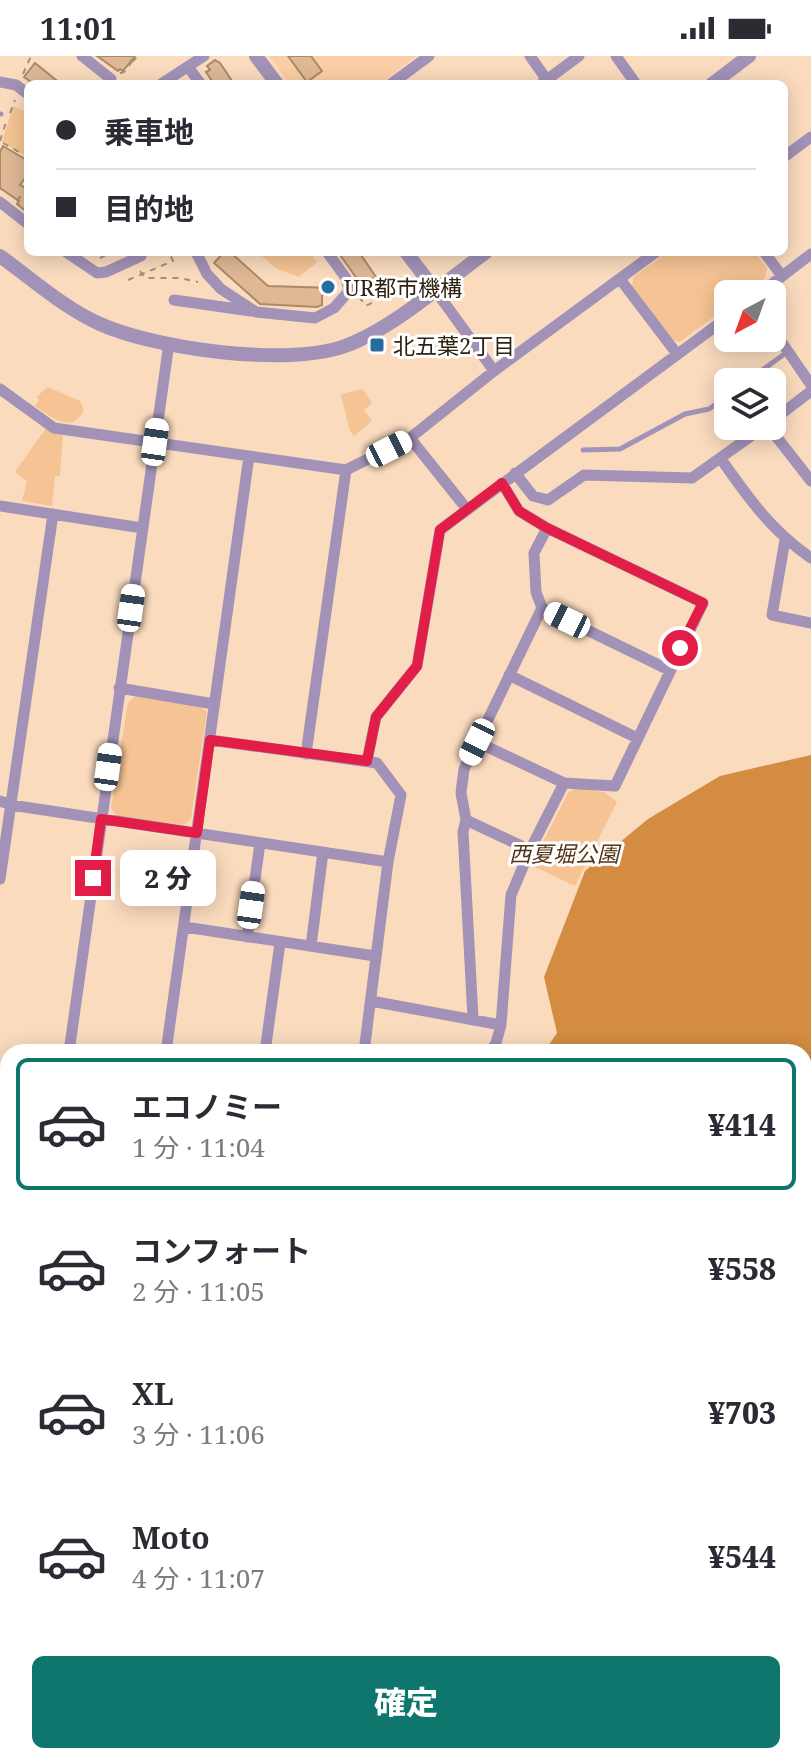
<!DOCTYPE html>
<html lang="ja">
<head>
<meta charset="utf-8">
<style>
	body { margin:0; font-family:"Noto Serif","Noto Sans JP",serif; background:#f7f7f7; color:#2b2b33; height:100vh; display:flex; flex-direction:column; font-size:30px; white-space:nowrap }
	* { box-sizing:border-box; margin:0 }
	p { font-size:26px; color:#7c7c81 }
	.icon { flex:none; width:44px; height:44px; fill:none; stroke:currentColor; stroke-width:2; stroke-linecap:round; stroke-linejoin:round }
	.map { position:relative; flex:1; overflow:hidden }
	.panel { position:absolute; left:0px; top:988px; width:812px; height:720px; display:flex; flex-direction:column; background:#fff; border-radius:24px 24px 0 0; box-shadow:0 4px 20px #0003 }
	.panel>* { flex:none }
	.banner { position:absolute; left:24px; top:24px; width:764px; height:176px; border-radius:12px; box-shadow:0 4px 20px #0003; display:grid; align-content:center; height:176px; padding:0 32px; background:#fff }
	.needle { width:52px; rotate:221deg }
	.controls { position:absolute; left:714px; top:224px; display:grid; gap:16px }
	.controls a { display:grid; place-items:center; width:72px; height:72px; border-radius:12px; background:#fff; box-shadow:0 4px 20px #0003; font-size:40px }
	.end { position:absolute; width:36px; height:36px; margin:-18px; border:10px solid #e11d48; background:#fff; box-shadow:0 0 0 4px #fff }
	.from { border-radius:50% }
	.bubble { position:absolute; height:56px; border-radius:12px; background:#fff; box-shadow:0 4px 20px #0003; font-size:26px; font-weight:800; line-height:56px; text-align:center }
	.car { position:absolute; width:24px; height:48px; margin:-24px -12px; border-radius:10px; box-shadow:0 0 6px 2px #0007; background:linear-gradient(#fff 24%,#345 0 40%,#fff 0 76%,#345 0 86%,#fff 0) }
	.banner b { display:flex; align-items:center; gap:28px; height:76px; font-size:30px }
	.banner b+b { border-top:2px solid #e1e1e2 }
	.banner i { width:20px; height:20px; background:#2b2b33 }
	ul { padding:14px 0 0; list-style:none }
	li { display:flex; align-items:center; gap:24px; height:132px; margin:0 16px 12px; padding:0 16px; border:4px solid transparent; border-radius:12px }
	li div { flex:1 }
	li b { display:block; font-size:30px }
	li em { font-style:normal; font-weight:800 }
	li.on { border-color:#0f766e }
	li>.icon { width:72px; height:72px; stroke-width:1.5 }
	.action { display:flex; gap:16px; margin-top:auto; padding:16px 32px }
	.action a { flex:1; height:92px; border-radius:12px; background:#0f766e; color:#fff; font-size:32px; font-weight:800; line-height:92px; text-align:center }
	.status { display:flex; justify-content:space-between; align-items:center; height:56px; padding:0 40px; background:#fff; direction:ltr }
	.status svg { height:22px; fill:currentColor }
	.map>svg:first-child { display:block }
	.built { fill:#fbcfa5 }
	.green { fill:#f6c494 }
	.forest { fill:#d38c41 }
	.building { fill:#dfb996; stroke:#ac8967; stroke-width:2 }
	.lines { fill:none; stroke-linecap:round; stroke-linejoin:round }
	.path { stroke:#a68e77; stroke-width:2; stroke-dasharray:6 6; stroke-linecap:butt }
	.service { stroke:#a292b7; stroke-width:5 }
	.minor { stroke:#a292b7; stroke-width:11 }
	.tertiary { stroke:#a292b7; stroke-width:14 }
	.route { stroke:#e11d48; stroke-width:10 }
	.poi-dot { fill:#256ca0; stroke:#fff; stroke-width:3 }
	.labels { text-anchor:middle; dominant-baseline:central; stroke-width:6; stroke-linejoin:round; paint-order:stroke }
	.poi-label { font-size:22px; fill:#2f2113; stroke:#fff; text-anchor:start }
	.park-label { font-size:22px; font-style:italic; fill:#523415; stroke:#fff }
</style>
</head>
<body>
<div class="status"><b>11:01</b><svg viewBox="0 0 49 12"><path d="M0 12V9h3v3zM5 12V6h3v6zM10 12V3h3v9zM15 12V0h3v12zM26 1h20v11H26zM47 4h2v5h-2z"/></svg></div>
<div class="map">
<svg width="811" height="1708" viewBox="0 0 811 1708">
	<rect width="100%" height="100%" fill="#fadbbe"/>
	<!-- built -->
	<path class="built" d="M269,0H416L380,28H290Z"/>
	<!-- green -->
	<path class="green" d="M13,50L28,57V101L2,86Z
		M257,196H310L317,206L299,221L277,213Z
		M668,196H755L767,212L765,222L744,238H728V250L680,286L673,284L632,232L633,221Z
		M48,331L80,345L84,354C72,379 51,361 35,350L39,344L36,341Z
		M363,333L372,347L364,354L372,365L354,380L349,373L341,338Z
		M46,372L63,377L60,420H55L52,450L22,445L27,425L15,416Z
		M135,640L200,650L207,656L191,762L184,769L117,761L111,752L128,647Z
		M576,732L604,736L617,746L575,830L531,809L568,737Z
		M0,1073L8,1076V1160L0,1157Z"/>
	<!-- forest -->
	<path class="forest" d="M811,699V1561L804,1590V996H544L557,977L544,921L585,815L648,763L720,720Z
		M185,1700H777L775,1708H183Z"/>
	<!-- building -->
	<path class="building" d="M97,0H135L123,15L120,13L118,15Z
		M288,0H311L322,15L307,26Z
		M215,4L220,7L234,28H214L206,16L210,14L207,10Z
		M35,7L61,28H34L24,21Z
		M3,90L28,105V118L20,129L28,133V157L17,148L19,145L0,132V96Z
		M224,196H230L268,230L334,232L322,240V249L317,251L260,248L214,207Z
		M338,196H359L376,221L372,223L375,227L367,232L364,229L362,230Z"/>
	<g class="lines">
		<!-- path -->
		<path class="path" d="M132,6L138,0
			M120,17L124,16L131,7L130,0
			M23,18L31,0
			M10,57L15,44
			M0,85L6,66
			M3,87L28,101
			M17,145L28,130
			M100,202L112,196
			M140,215L145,222H180L198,226
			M128,224L173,205L169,196
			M359,241L366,250L410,227
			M0,1334L8,1331
			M205,1708L209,1700"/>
		<!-- service -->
		<path class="service" d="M0,58H1
			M746,326L787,296
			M583,394L620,393L685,358L709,353L728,340"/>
		<!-- minor -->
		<path class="minor" d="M82,0L111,23
			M530,0L547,24
			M616,0L636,28
			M188,11L201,28
			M0,26L16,29L28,38
			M161,28L204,0
			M391,28L429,0
			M541,28L579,0
			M784,101L811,81
			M0,146L28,168
			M66,196L97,217L106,216L141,200L139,196
			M196,196L207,218L221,233L256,256L315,262L334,252L349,235L346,222L327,196
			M764,196L782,220
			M620,223L677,298
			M435,234L494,315
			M759,238L811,198
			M174,244L251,255
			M772,272L811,329
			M0,333L54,372L346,414L410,382L494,315L656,196
			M772,365L811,335
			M768,370L811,425
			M410,382L466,452
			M721,403C749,443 771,474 811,502
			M515,417L533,440L548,444L584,419L692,422L765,370
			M0,450L142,472
			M785,484L772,559L811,567
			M542,552L669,614
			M509,619L637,682
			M119,632L214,648
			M210,684L377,707L401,739L388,806L364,996
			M477,686L564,727
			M306,698L346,414
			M367,705L376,661L417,610L440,474L728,261
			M0,745L11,749L388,806
			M466,764L463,776L473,962
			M530,794L466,764L461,737L464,713L542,552L536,536L534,497L547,472
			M0,823L53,458
			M185,871L375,900
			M247,881L260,787
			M311,890L323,796
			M371,945L501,969
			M69,996L169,287
			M166,996L249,400
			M265,996L280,887
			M490,996L496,987L501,969L511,839L530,794L564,727L615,730L703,547L547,472L519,455L502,427
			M0,1070L8,1072
			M0,1163L8,1166
			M55,1708V1700
			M124,1708V1700"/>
		<!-- tertiary -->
		<path class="tertiary" d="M256,0L277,28
			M712,28L749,0
			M406,196L435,234
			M0,200C32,223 64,252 100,268C156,293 287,311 345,290C392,273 445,226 486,196
			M0,1456L3,1459
			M0,1591L3,1594L0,1663"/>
	</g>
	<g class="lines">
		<!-- route -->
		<path class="route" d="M93,822L101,763L197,777L210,684L367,705L376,661L417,610L440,474L502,427L519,455L547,472L703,547L680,592"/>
	</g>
	<!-- markers -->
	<g class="poi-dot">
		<circle cx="328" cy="231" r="8"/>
		<rect x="369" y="281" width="16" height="16" rx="4"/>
	</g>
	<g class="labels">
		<!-- poi labels -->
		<g class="poi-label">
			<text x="344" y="231">UR都市機構</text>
			<text x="393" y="289">北五葉2丁目</text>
		</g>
		<!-- park labels -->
		<g class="park-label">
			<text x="564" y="797">西夏堀公園</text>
		</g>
	</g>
</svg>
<div class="controls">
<a><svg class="needle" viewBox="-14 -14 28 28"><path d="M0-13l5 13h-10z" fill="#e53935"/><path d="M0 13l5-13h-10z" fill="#7c7c81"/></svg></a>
<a><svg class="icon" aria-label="layers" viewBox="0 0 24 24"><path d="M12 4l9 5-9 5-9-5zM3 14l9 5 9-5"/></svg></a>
</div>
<i class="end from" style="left:680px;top:592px"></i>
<i class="end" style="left:93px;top:822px"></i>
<div class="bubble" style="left:120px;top:794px;width:96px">2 分</div>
<i class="car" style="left:155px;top:386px;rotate:8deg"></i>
<i class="car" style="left:389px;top:393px;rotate:63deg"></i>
<i class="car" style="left:131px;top:552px;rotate:8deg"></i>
<i class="car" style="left:567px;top:564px;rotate:296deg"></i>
<i class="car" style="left:477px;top:686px;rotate:206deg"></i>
<i class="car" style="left:108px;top:711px;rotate:8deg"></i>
<i class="car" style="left:251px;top:849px;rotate:8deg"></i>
<div class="banner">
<b><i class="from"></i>乗車地</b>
<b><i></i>目的地</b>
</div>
<section class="panel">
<ul>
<li class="on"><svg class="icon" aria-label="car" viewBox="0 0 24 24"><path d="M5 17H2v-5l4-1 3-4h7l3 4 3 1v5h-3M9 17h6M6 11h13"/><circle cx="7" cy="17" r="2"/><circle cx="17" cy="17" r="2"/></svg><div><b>エコノミー</b><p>1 分 · 11:04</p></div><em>¥414</em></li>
<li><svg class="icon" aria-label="car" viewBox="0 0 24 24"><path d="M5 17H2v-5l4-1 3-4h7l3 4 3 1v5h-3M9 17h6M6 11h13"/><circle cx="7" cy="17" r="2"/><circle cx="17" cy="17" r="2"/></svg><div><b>コンフォート</b><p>2 分 · 11:05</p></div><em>¥558</em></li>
<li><svg class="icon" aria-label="car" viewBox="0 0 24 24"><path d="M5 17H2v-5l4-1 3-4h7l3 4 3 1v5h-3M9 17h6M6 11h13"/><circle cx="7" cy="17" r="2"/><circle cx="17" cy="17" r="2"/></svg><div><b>XL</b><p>3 分 · 11:06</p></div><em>¥703</em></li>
<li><svg class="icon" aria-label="car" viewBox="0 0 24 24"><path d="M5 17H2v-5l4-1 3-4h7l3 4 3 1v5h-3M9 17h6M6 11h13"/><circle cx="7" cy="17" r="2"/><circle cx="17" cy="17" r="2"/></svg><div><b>Moto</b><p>4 分 · 11:07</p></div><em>¥544</em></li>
</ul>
<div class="action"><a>確定</a></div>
</section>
</div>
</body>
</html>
